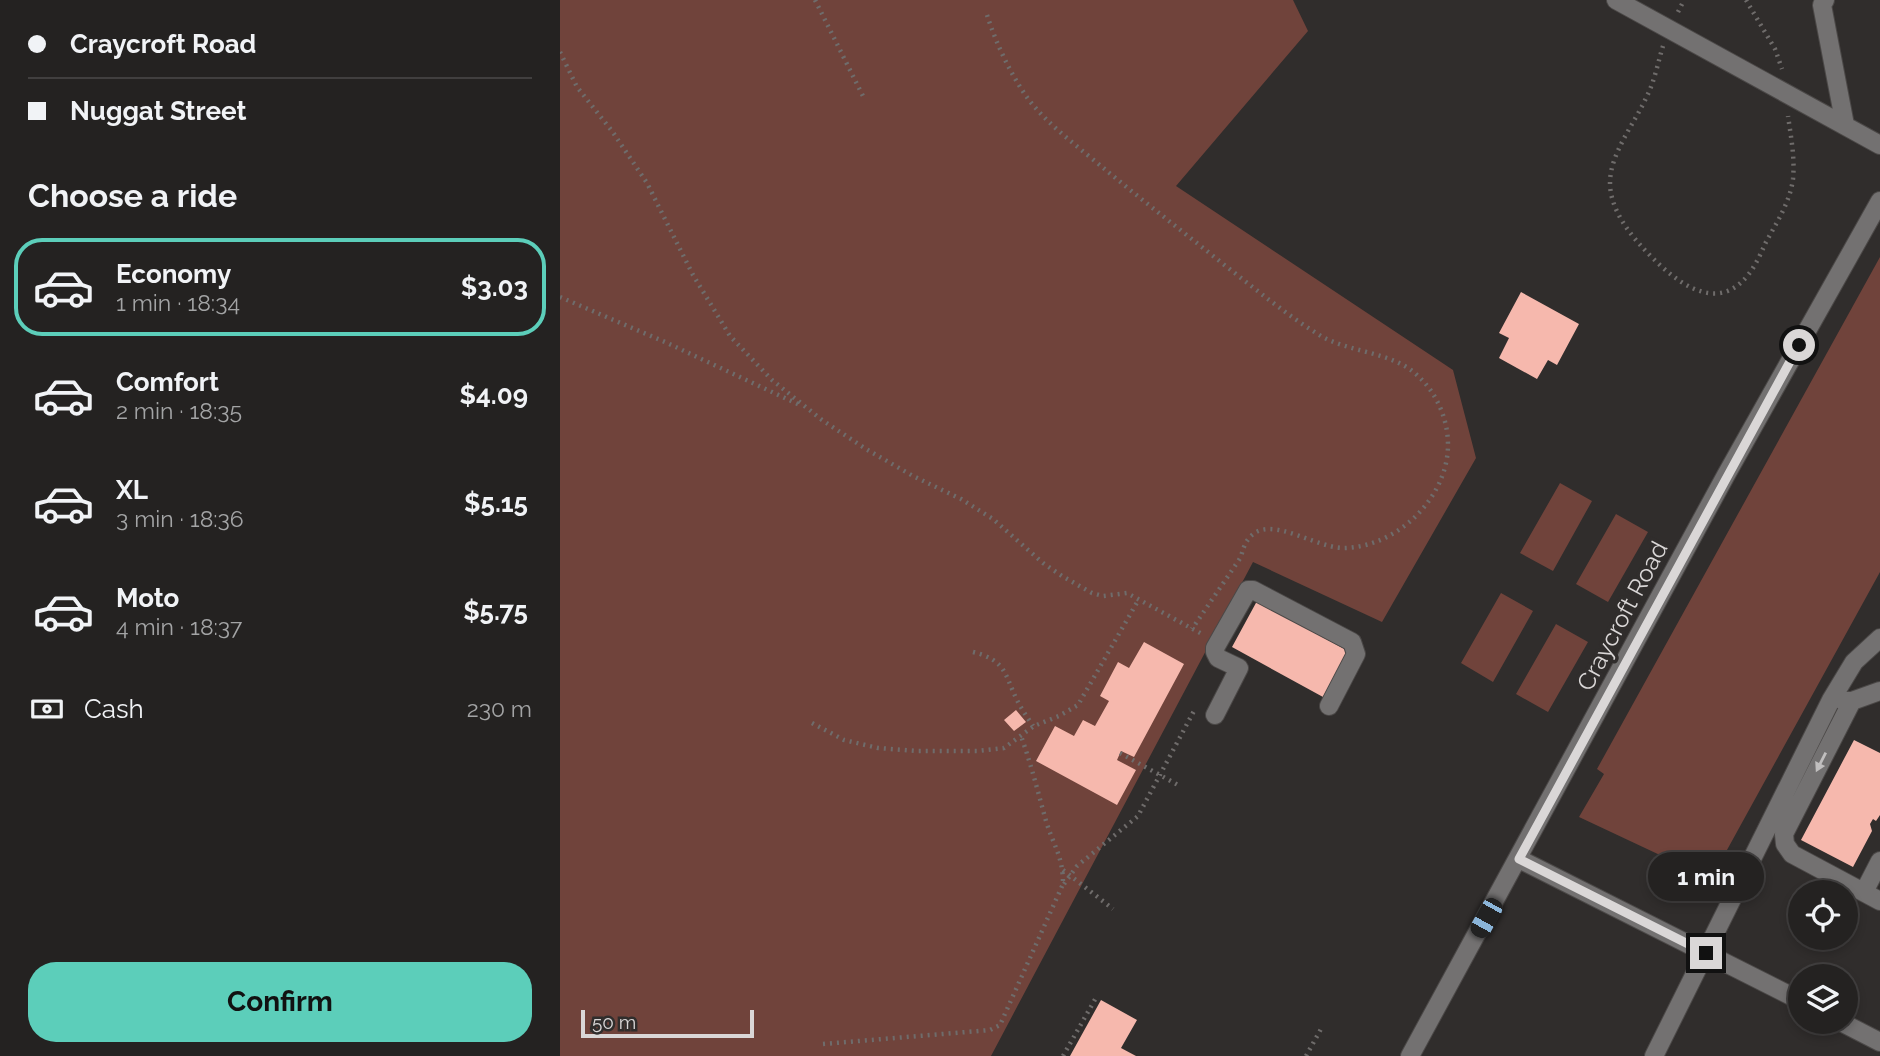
<!DOCTYPE html>
<html lang="en">
<head>
<meta charset="utf-8">
<style>
	body { margin:0; font-family:Raleway,sans-serif; background:#302f2e; color:#f1f3f6; height:100vh; display:flex; flex-direction:column; font-size:26px; white-space:nowrap }
	* { box-sizing:border-box; margin:0 }
	p { font-size:23px; color:#a3a4a5 }
	.icon { flex:none; width:38px; height:38px; fill:none; stroke:currentColor; stroke-width:2; stroke-linecap:round; stroke-linejoin:round }
	.map { position:relative; flex:1; overflow:hidden }
	.details { display:flex; flex-direction:column; background:#242221; width:560px }
	.details>* { flex:none }
	.banner { display:grid; align-content:center; height:154px; padding:0 28px; background:#242221 }
	.fabs { position:absolute; left:1228px; top:880px; display:grid; gap:14px }
	.fabs a { display:grid; place-items:center; width:70px; height:70px; border-radius:50%; background:#242221; box-shadow:0 4px 10px #0003,0 0 0 2px #413f3f; font-size:35px }
	.scale { position:absolute; left:21px; bottom:18px; width:173px; box-sizing:border-box; padding-left:7px; border:4px solid #dad7d7; border-top:0; font-size:19px; line-height:24px; white-space:nowrap; color:#dad7d7; -webkit-text-stroke:5px #302d2c; paint-order:stroke }
	.end { position:absolute; width:32px; height:32px; margin:-16px; border:9px solid #dad7d7; background:#111; box-shadow:0 0 0 4px #111 }
	.from { border-radius:50% }
	.bubble { position:absolute; height:49px; border-radius:24px; background:#242221; box-shadow:0 4px 10px #0003,0 0 0 2px #413f3f; font-size:23px; font-weight:700; line-height:49px; text-align:center }
	.car { position:absolute; width:21px; height:42px; margin:-21px -10px; border-radius:9px; box-shadow:0 0 5px 2px #0007; background:linear-gradient(#222 24%,#8ab4d8 0 40%,#222 0 76%,#8ab4d8 0 86%,#222 0) }
	.banner b { display:flex; align-items:center; gap:24px; height:66px; font-size:26px }
	.banner b+b { border-top:2px solid #413f3f }
	.banner i { width:18px; height:18px; background:#f1f3f6 }
	ul { padding:0; list-style:none }
	li { display:flex; align-items:center; gap:21px; height:98px; margin:0 14px 10px; padding:0 14px; border:4px solid transparent; border-radius:28px }
	li div { flex:1 }
	li b { display:block; font-size:26px }
	li em { font-style:normal; font-weight:700 }
	li.on { border-color:#5cceba }
	li>.icon { width:63px; height:63px; stroke-width:1.5 }
	h2 { padding:0 28px; font-size:32px; line-height:84px }
	.pay { display:flex; align-items:center; gap:18px; height:77px; padding:0 28px; font-size:26px }
	.pay p { margin-inline-start:auto }
	.button { display:flex; gap:14px; margin-top:auto; padding:14px 28px }
	.button a { flex:1; height:80px; border-radius:28px; background:#5cceba; color:#111; font-size:28px; font-weight:700; line-height:80px; text-align:center }
	main { display:flex; flex:1; min-height:0 }
	.map>svg:first-child { display:block }
	.green { fill:#70433b }
	.building { fill:#f6b8ad }
	.lines { fill:none; stroke-linecap:round; stroke-linejoin:round }
	.minor-casing { stroke:#4b4847; stroke-width:20 }
	.path { stroke:#6f6c6b; stroke-width:4.5; stroke-dasharray:2 5; stroke-linecap:butt }
	.minor { stroke:#737171; stroke-width:18 }
	.oneway { fill:#c0bebe }
	.route { stroke:#dad7d7; stroke-width:9 }
	.labels { text-anchor:middle; dominant-baseline:central; stroke-width:7; stroke-linejoin:round; paint-order:stroke }
	.street-label { font-size:24px; fill:#dad7d7; stroke:#302d2c }
</style>
</head>
<body>
<main>
<section class="details">
<div class="banner">
<b><i class="from"></i>Craycroft Road</b>
<b><i></i>Nuggat Street</b>
</div>
<h2>Choose a ride</h2>
<ul>
<li class="on"><svg class="icon" aria-label="car" viewBox="0 0 24 24"><path d="M5 17H2v-5l4-1 3-4h7l3 4 3 1v5h-3M9 17h6M6 11h13"/><circle cx="7" cy="17" r="2"/><circle cx="17" cy="17" r="2"/></svg><div><b>Economy</b><p>1 min · 18:34</p></div><em>$3.03</em></li>
<li><svg class="icon" aria-label="car" viewBox="0 0 24 24"><path d="M5 17H2v-5l4-1 3-4h7l3 4 3 1v5h-3M9 17h6M6 11h13"/><circle cx="7" cy="17" r="2"/><circle cx="17" cy="17" r="2"/></svg><div><b>Comfort</b><p>2 min · 18:35</p></div><em>$4.09</em></li>
<li><svg class="icon" aria-label="car" viewBox="0 0 24 24"><path d="M5 17H2v-5l4-1 3-4h7l3 4 3 1v5h-3M9 17h6M6 11h13"/><circle cx="7" cy="17" r="2"/><circle cx="17" cy="17" r="2"/></svg><div><b>XL</b><p>3 min · 18:36</p></div><em>$5.15</em></li>
<li><svg class="icon" aria-label="car" viewBox="0 0 24 24"><path d="M5 17H2v-5l4-1 3-4h7l3 4 3 1v5h-3M9 17h6M6 11h13"/><circle cx="7" cy="17" r="2"/><circle cx="17" cy="17" r="2"/></svg><div><b>Moto</b><p>4 min · 18:37</p></div><em>$5.75</em></li>
</ul>
<div class="pay"><svg class="icon" aria-label="cash" viewBox="0 0 24 24"><path d="M3 7h18v10H3z"/><circle cx="12" cy="12" r="2"/></svg>Cash<p>230 m</p></div>
<div class="button"><a>Confirm</a></div>
</section>
<div class="map">
<svg width="1320" height="1056" viewBox="0 0 1320 1056">
	<rect width="100%" height="100%" fill="#302d2c"/>
	<!-- green -->
	<path class="green" d="M0,0H733L748,31L616,186L893,370L916,458L822,622L693,562L431,1056H0Z
		M1320,257V572L1151,879L1019,817L1044,774L1037,769Z
		M1000,483L1032,501L993,571L960,553Z
		M1056,514L1088,532L1048,602L1016,584Z
		M941,593L973,611L933,682L901,663Z
		M996,624L1028,642L988,712L956,694Z"/>
	<!-- building -->
	<path class="building" d="M961,292L1019,324L997,365L988,360L977,379L939,358L949,338L939,333Z
		M697,601L788,651L763,697L672,647Z
		M584,642L624,664L574,757L561,751L557,760L576,770L557,805L476,761L495,726L514,736L523,720L535,726L549,701L540,696L558,662L569,668Z
		M456,710L466,722L454,731L444,720Z
		M1294,740L1320,753V815L1316,821L1313,819L1310,824L1312,831L1293,867L1241,840Z
		M541,1000L577,1020L561,1048L576,1056H510Z"/>
	<g class="lines">
		<!-- minor casing -->
		<g class="minor-casing">
			<path id="minor" d="M1056,0L1320,145
				M1265,0L1262,5L1285,125
				M1283,701H1292L1320,691
				M1292,701L1224,834L1225,844L1232,854L1320,901
				M655,715L679,668L658,658L655,652V648L688,590H693L792,642L796,654L769,706
				M959,859L1241,1001
				M1304,892L1320,861
				M1281,1022L1320,1042
				M850,1056L1166,475L1320,201
				M1094,1056L1271,700L1294,662L1320,638"/>
		</g>
		<!-- path -->
		<path class="path" d="M255,0L303,96
			M1186,0L1215,49L1222,69
			M1118,12L1124,0
			M427,15C436,43 449,71 466,96C485,123 521,149 547,171C587,204 627,235 667,267C698,291 728,316 761,336C791,353 834,352 858,376C881,397 893,432 886,463C876,509 831,547 784,548C749,548 693,500 681,557L632,629
			M1103,46C1098,62 1095,80 1087,96C1075,123 1050,153 1050,183C1050,207 1067,231 1083,248C1109,276 1154,318 1188,275C1196,265 1201,253 1206,242C1217,222 1230,202 1233,179C1235,158 1231,137 1228,116
			M0,52L17,87L52,131L87,183L133,275L170,336L212,380L262,420L306,449L353,476L401,499L433,519L483,563L502,576L532,593L543,596L567,593L642,634
			M0,297L105,342L242,406
			M413,652C448,661 444,675 458,702C462,710 468,718 473,726
			M252,723L284,740L318,748L357,751H417L444,748L474,726L499,716L518,705L579,599
			M560,753L618,785
			M503,870L553,909
			M504,884L517,866L578,816L635,709
			M263,1044L430,1030L440,1025L503,884C503,856 494,847 486,821C478,792 471,764 461,736
			M503,1056L537,996
			M746,1056L761,1029"/>
		<!-- minor -->
		<use href="#minor" class="minor"/>
	</g>
	<!-- one-way arrows -->
	<defs><path id="oneway-solid" d="M-6-.8H1V-3.2L6.5 0L1 3.2V.8H-6Z" transform="scale(1.75)"/></defs>
	<use class="oneway" href="#oneway-solid" transform="translate(1261 762) rotate(117)"/>
	<g class="lines">
		<!-- route -->
		<path class="route" d="M1146,953L959,859L1239,345"/>
	</g>
	<g class="labels">
		<!-- street labels -->
		<g class="street-label">
			<text transform="translate(1062 616) rotate(-62)">Craycroft Road</text>
		</g>
	</g>
</svg>
<div class="fabs">
<a><svg class="icon" aria-label="locate" viewBox="0 0 24 24"><circle cx="12" cy="12" r="6"/><path d="M12 2v4M12 18v4M2 12h4M18 12h4"/></svg></a>
<a><svg class="icon" aria-label="layers" viewBox="0 0 24 24"><path d="M12 4l9 5-9 5-9-5zM3 14l9 5 9-5"/></svg></a>
</div>
<div class="scale">50 m</div>
<i class="end from" style="left:1239px;top:345px"></i>
<i class="end" style="left:1146px;top:953px"></i>
<div class="bubble" style="left:1088px;top:852px;width:116px">1 min</div>
<i class="car" style="left:926px;top:918px;rotate:209deg"></i>
</div>
</main>
</body>
</html>
